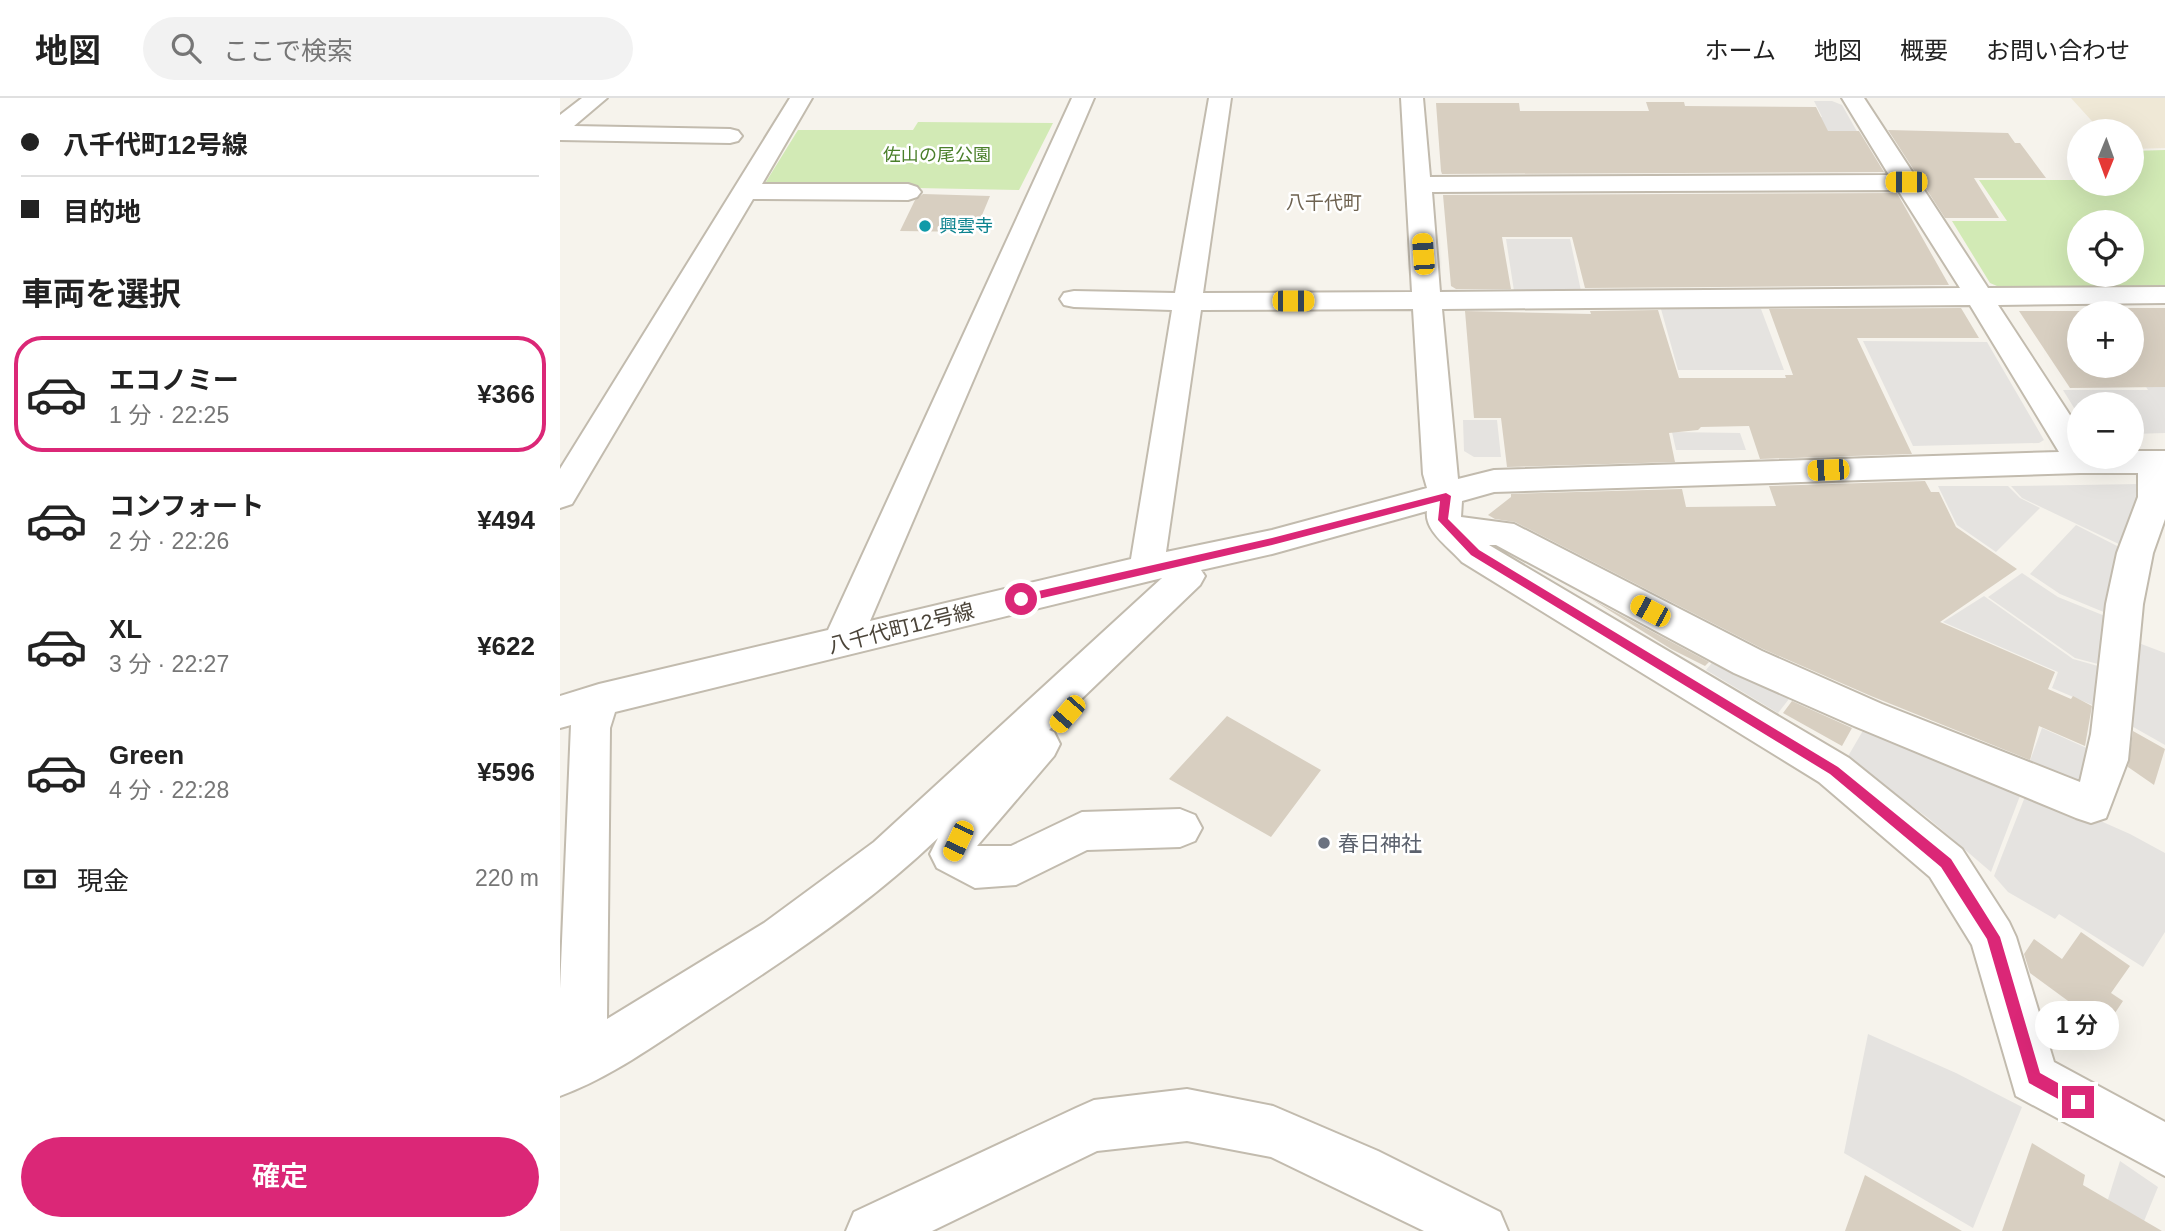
<!DOCTYPE html>
<html lang="ja">
<head>
<meta charset="utf-8">
<style>
	body { margin:0; font-family:Helvetica,"Noto Sans JP",sans-serif; background:#f2f2f2; color:#222; height:100vh; display:flex; flex-direction:column; font-size:26px; white-space:nowrap }
	* { box-sizing:border-box; margin:0 }
	p { font-size:23px; color:#767676 }
	.icon { flex:none; width:38px; height:38px; fill:none; stroke:currentColor; stroke-width:2; stroke-linecap:round; stroke-linejoin:round }
	.map { position:relative; flex:1; overflow:hidden }
	.sheet { display:flex; flex-direction:column; background:#fff; width:560px }
	.sheet>* { flex:none }
	.top-card { display:grid; align-content:center; height:154px; padding:0 21px; background:#fff }
	.needle { width:46px; rotate:181deg }
	.buttons { position:absolute; left:1507px; top:21px; display:grid; gap:14px }
	.buttons a { display:grid; place-items:center; width:77px; height:77px; border-radius:50%; background:#fff; box-shadow:0 7px 28px #0002; font-size:35px }
	.end { position:absolute; width:32px; height:32px; margin:-16px; border:9px solid #db2777; background:#fff; box-shadow:0 0 0 4px #fff }
	.from { border-radius:50% }
	.bubble { position:absolute; height:49px; border-radius:24px; background:#fff; box-shadow:0 7px 28px #0002; font-size:23px; font-weight:600; line-height:49px; text-align:center }
	.car { position:absolute; width:21px; height:42px; margin:-21px -10px; border-radius:9px; box-shadow:0 0 5px 2px #0007; background:linear-gradient(#f5c518 24%,#345 0 40%,#f5c518 0 76%,#345 0 86%,#f5c518 0) }
	.top-card b { display:flex; align-items:center; gap:24px; height:66px; font-size:26px }
	.top-card b+b { border-top:2px solid #e0e0e0 }
	.top-card i { width:18px; height:18px; background:#222 }
	ul { padding:0; list-style:none }
	li { display:flex; align-items:center; gap:21px; height:116px; margin:0 14px 10px; padding:0 7px; border:4px solid transparent; border-radius:28px }
	li div { flex:1 }
	li b { display:block; font-size:26px }
	li em { font-style:normal; font-weight:600 }
	li.selected { border-color:#db2777 }
	li>.icon { width:63px; height:63px; stroke-width:1.5 }
	h2 { padding:0 21px; font-size:32px; line-height:84px }
	.pay { display:flex; align-items:center; gap:18px; height:77px; padding:0 21px; font-size:26px }
	.pay p { margin-inline-start:auto }
	.action { display:flex; gap:14px; margin-top:auto; padding:14px 21px }
	.action a { flex:1; height:80px; border-radius:42px; background:#db2777; color:#fff; font-size:28px; font-weight:600; line-height:80px; text-align:center }
	header { display:flex; align-items:center; gap:42px; box-sizing:border-box; height:98px; padding:0 35px; background:#fff; border-bottom:2px solid #e0e0e0 }
	header strong { font-size:33px }
	nav { display:flex; gap:38px; margin-inline-start:auto; font-size:24px }
	.search { width:490px; height:63px; background:#f2f2f2; display:flex; align-items:center; gap:18px; box-sizing:border-box; padding:0 24px; border-radius:38px; color:#767676; font-size:26px }
	main { display:flex; flex:1; min-height:0 }
	.map>svg:first-child { display:block }
	.education { fill:#efe8d6 }
	.green { fill:#d2eab5; fill-rule:evenodd }
	.parking { fill:#e5e3e0 }
	.building { fill:#d8cfc1; fill-rule:evenodd }
	.lines { fill:none; stroke-linecap:round; stroke-linejoin:round }
	.minor-casing { stroke:#c2bbae; stroke-width:4 }
	.minor { fill:#fff; fill-rule:evenodd }
	.route { fill:#db2777 }
	.culture-dot { fill:#0f9aa8; stroke:#fff; stroke-width:2.5 }
	.worship-dot { fill:#6b7280; stroke:#fff; stroke-width:2.5 }
	.labels { text-anchor:middle; dominant-baseline:central; stroke-width:5; stroke-linejoin:round; paint-order:stroke }
	.far-park-label { font-size:18px; fill:#4a7f2a; stroke:#fff }
	.far-culture-label { font-size:18px; fill:#0d838f; stroke:#fff; text-anchor:start }
	.far-neighbourhood-label { font-size:19px; fill:#6e6250; stroke:#fff }
	.street-label { font-size:21px; fill:#4b4439; stroke:#fff }
	.worship-label { font-size:21px; fill:#5b616d; stroke:#fff; text-anchor:start }
</style>
</head>
<body>
<header>
<strong>地図</strong>
<div class="search"><svg class="icon" aria-label="search" viewBox="0 0 24 24"><circle cx="10" cy="10" r="6"/><path d="M15 15l6 6"/></svg>ここで検索</div>
<nav><a>ホーム</a><a>地図</a><a>概要</a><a>お問い合わせ</a></nav>
</header>
<main>
<section class="sheet">
<div class="top-card">
<b><i class="from"></i>八千代町12号線</b>
<b><i></i>目的地</b>
</div>
<h2>車両を選択</h2>
<ul>
<li class="selected"><svg class="icon" aria-label="car" viewBox="0 0 24 24"><path d="M5 17H2v-5l4-1 3-4h7l3 4 3 1v5h-3M9 17h6M6 11h13"/><circle cx="7" cy="17" r="2"/><circle cx="17" cy="17" r="2"/></svg><div><b>エコノミー</b><p>1 分 · 22:25</p></div><em>¥366</em></li>
<li><svg class="icon" aria-label="car" viewBox="0 0 24 24"><path d="M5 17H2v-5l4-1 3-4h7l3 4 3 1v5h-3M9 17h6M6 11h13"/><circle cx="7" cy="17" r="2"/><circle cx="17" cy="17" r="2"/></svg><div><b>コンフォート</b><p>2 分 · 22:26</p></div><em>¥494</em></li>
<li><svg class="icon" aria-label="car" viewBox="0 0 24 24"><path d="M5 17H2v-5l4-1 3-4h7l3 4 3 1v5h-3M9 17h6M6 11h13"/><circle cx="7" cy="17" r="2"/><circle cx="17" cy="17" r="2"/></svg><div><b>XL</b><p>3 分 · 22:27</p></div><em>¥622</em></li>
<li><svg class="icon" aria-label="car" viewBox="0 0 24 24"><path d="M5 17H2v-5l4-1 3-4h7l3 4 3 1v5h-3M9 17h6M6 11h13"/><circle cx="7" cy="17" r="2"/><circle cx="17" cy="17" r="2"/></svg><div><b>Green</b><p>4 分 · 22:28</p></div><em>¥596</em></li>
</ul>
<div class="pay"><svg class="icon" aria-label="cash" viewBox="0 0 24 24"><path d="M3 7h18v10H3z"/><circle cx="12" cy="12" r="2"/></svg>現金<p>220 m</p></div>
<div class="action"><a>確定</a></div>
</section>
<div class="map">
<svg width="1605" height="1133" viewBox="0 0 1605 1133">
	<rect width="100%" height="100%" fill="#f6f3ec"/>
	<!-- education -->
	<path class="education" d="M1511,0H1605V50L1572,51V33H1541Z"/>
	<!-- green -->
	<path class="green" d="M358,24L493,25L459,92L204,87L238,32H353Z
		M1605,52V189L1444,191L1430,185L1392,123H1447L1419,82H1519V86H1572V82H1577L1572,75V53ZM1519,124H1572V177H1519Z"/>
	<!-- parking -->
	<path class="parking" d="M1254,3H1272L1282,7L1299,37H1239L1230,19H1262Z
		M946,141H1010L1021,193H954Z
		M1101,211H1201L1224,272H1118Z
		M1303,243L1427,244L1484,342L1479,345L1353,348Z
		M1576,273H1605V335L1572,336V306H1519V318L1503,292H1588Z
		M903,322H937L941,359H914L904,353Z
		M1112,334L1180,335L1186,352H1116Z
		M1581,386L1589,395L1563,448L1462,400L1451,388Z
		M1378,388H1448L1460,400L1480,410L1436,454L1397,427Z
		M1516,427L1561,450L1546,515L1500,496L1470,476Z
		M1462,475L1498,499L1545,518L1538,566L1515,560L1428,499Z
		M1424,498L1513,561L1538,568L1537,609L1492,590L1498,574L1383,524Z
		M1576,544L1605,555V647L1568,626Z
		M1160,555L1236,592L1218,615L1146,572Z
		M1308,624L1463,690L1431,774L1368,720L1287,660Z
		M1482,630L1531,652L1518,693L1467,671Z
		M1468,691L1570,736L1605,755V834L1583,869L1499,816L1495,821L1448,794L1434,778Z
		M1308,936L1396,975L1462,1009L1413,1130L1284,1055Z
		M1560,1063L1598,1089L1580,1133H1538Z"/>
	<!-- building -->
	<path class="building" d="M1086,4H1124L1125,8L1256,9L1268,33H1299L1324,74L882,76L881,73L876,5H959L960,13H1089Z
		M1328,32L1448,35L1455,45H1460L1486,80H1414L1439,120H1385Z
		M1337,95L1389,187L1025,190L1012,139H942L951,191H896L891,188L883,97Z
		M363,96L430,98L415,134L340,133L355,102Z
		M1401,210L1419,240H1297L1352,356L1200,361L1189,328L1141,329L1138,332L1109,335L1115,364L947,369L941,320H914L905,213L1031,216L1030,213L1098,212L1119,280H1226L1225,277H1233L1209,211Z
		M1545,210H1605V289L1510,290L1459,213H1548ZM1519,215H1572V268H1519Z
		M1365,383L1371,394H1379L1396,429L1457,471L1380,524L1495,574L1488,591L1511,601L1513,598L1532,608L1525,648L1479,628L1470,662L1311,598L1203,551L955,424L935,421L928,417L951,399V396L1122,391L1126,409L1216,408L1209,388Z
		M1031,501L1149,564L1145,568L1111,551Z
		M1232,603L1292,630L1282,648L1223,615Z
		M667,618L761,672L711,739L609,681Z
		M1573,633L1605,651L1594,687L1568,669Z
		M1521,834L1570,868L1551,895L1563,903L1545,930L1470,875L1464,856L1474,841L1502,861Z
		M1472,1045L1525,1077L1523,1087L1602,1133H1442Z
		M1305,1077L1402,1133H1285Z"/>
	<g class="lines">
		<!-- minor casing -->
		<g class="minor-casing">
			<path id="minor" d="M22,0H47L14,28L170,31L178,33L182,38L178,43L170,45L0,42V17Z
				M230,0H252L202,86H348L357,89L361,94L357,99L348,102L193,101L12,406L0,410V371Z
				M512,0H534L310,523L571,461L612,212L514,209L504,207L500,201L504,195L514,193L615,195L649,0H671L643,195L852,194L841,0H863L870,79L1329,77L1282,0H1304L1428,190L1605,189V205L1438,207L1519,331V359H1572V353H1605V421L1593,455L1583,506L1568,662L1546,720L1531,725L1516,720L1294,628L1174,575L936,447H929L1289,660L1402,751L1449,824L1456,839L1494,964L1605,1024V1078L1456,998L1412,847L1370,779L1259,684L902,464C890,450 864,433 867,413L712,456L641,472L645,478L640,487L489,632L494,634L500,646L494,658L417,748H451L522,714L620,711L635,717L642,730L635,743L620,749L527,752L456,787L415,790L377,770L370,756L378,740C306,809 222,864 139,918C93,948 51,979 0,998V891L11,627L0,630V598L39,586L268,532ZM1338,92L1400,190L880,194L872,94ZM1410,207L1499,354L934,372L898,381L882,211ZM853,211L863,376L867,390L712,432L606,454L641,212ZM1520,375H1578V399L1557,455L1546,506L1531,636L1520,684L1322,606L1202,553L954,426L901,419L902,403L934,394ZM602,480L314,744L204,825L47,921L50,630L55,614Z
				M627,991L713,1008L818,1053L940,1114L948,1133H864L711,1059L627,1043L537,1053L372,1133H286L294,1114L516,1010L534,1002Z"/>
		</g>
		<!-- minor -->
		<use href="#minor" class="minor"/>
	</g>
	<!-- route -->
	<path class="route" d="M886,395L891,398L888,421L919,452L1278,669L1391,761L1440,839L1480,975L1523,999L1525,1004L1523,1009L1518,1011L1513,1009L1469,985L1427,841L1381,769L1270,676L911,457L878,422L880,403L712,447L461,505L456,501L461,497L712,440Z"/>
	<!-- markers -->
	<circle class="culture-dot" cx="365" cy="128" r="7"/>
	<circle class="worship-dot" cx="764" cy="745" r="7"/>
	<g class="labels">
		<!-- far-park labels -->
		<g class="far-park-label">
			<text x="377" y="57">佐山の尾公園</text>
		</g>
		<!-- far-culture labels -->
		<g class="far-culture-label">
			<text x="379" y="128">興雲寺</text>
		</g>
		<!-- far-neighbourhood labels -->
		<g class="far-neighbourhood-label">
			<text x="764" y="104">八千代町</text>
		</g>
		<!-- street labels -->
		<g class="street-label">
			<text transform="translate(341 530) rotate(-14)">八千代町12号線</text>
		</g>
		<!-- worship labels -->
		<g class="worship-label">
			<text x="778" y="745">春日神社</text>
		</g>
	</g>
</svg>
<div class="buttons">
<a><svg class="needle" viewBox="-14 -14 28 28"><path d="M0-13l5 13h-10z" fill="#e53935"/><path d="M0 13l5-13h-10z" fill="#767676"/></svg></a>
<a><svg class="icon" aria-label="locate" viewBox="0 0 24 24"><circle cx="12" cy="12" r="6"/><path d="M12 2v4M12 18v4M2 12h4M18 12h4"/></svg></a>
<a>+</a>
<a>−</a>
</div>
<i class="end from" style="left:461px;top:501px"></i>
<i class="end" style="left:1518px;top:1004px"></i>
<div class="bubble" style="left:1475px;top:903px;width:84px">1 分</div>
<i class="car" style="left:1346px;top:84px;rotate:270deg"></i>
<i class="car" style="left:863px;top:156px;rotate:356deg"></i>
<i class="car" style="left:733px;top:203px;rotate:90deg"></i>
<i class="car" style="left:1268px;top:372px;rotate:268deg"></i>
<i class="car" style="left:1090px;top:513px;rotate:298deg"></i>
<i class="car" style="left:507px;top:616px;rotate:221deg"></i>
<i class="car" style="left:398px;top:743px;rotate:205deg"></i>
</div>
</main>
</body>
</html>
